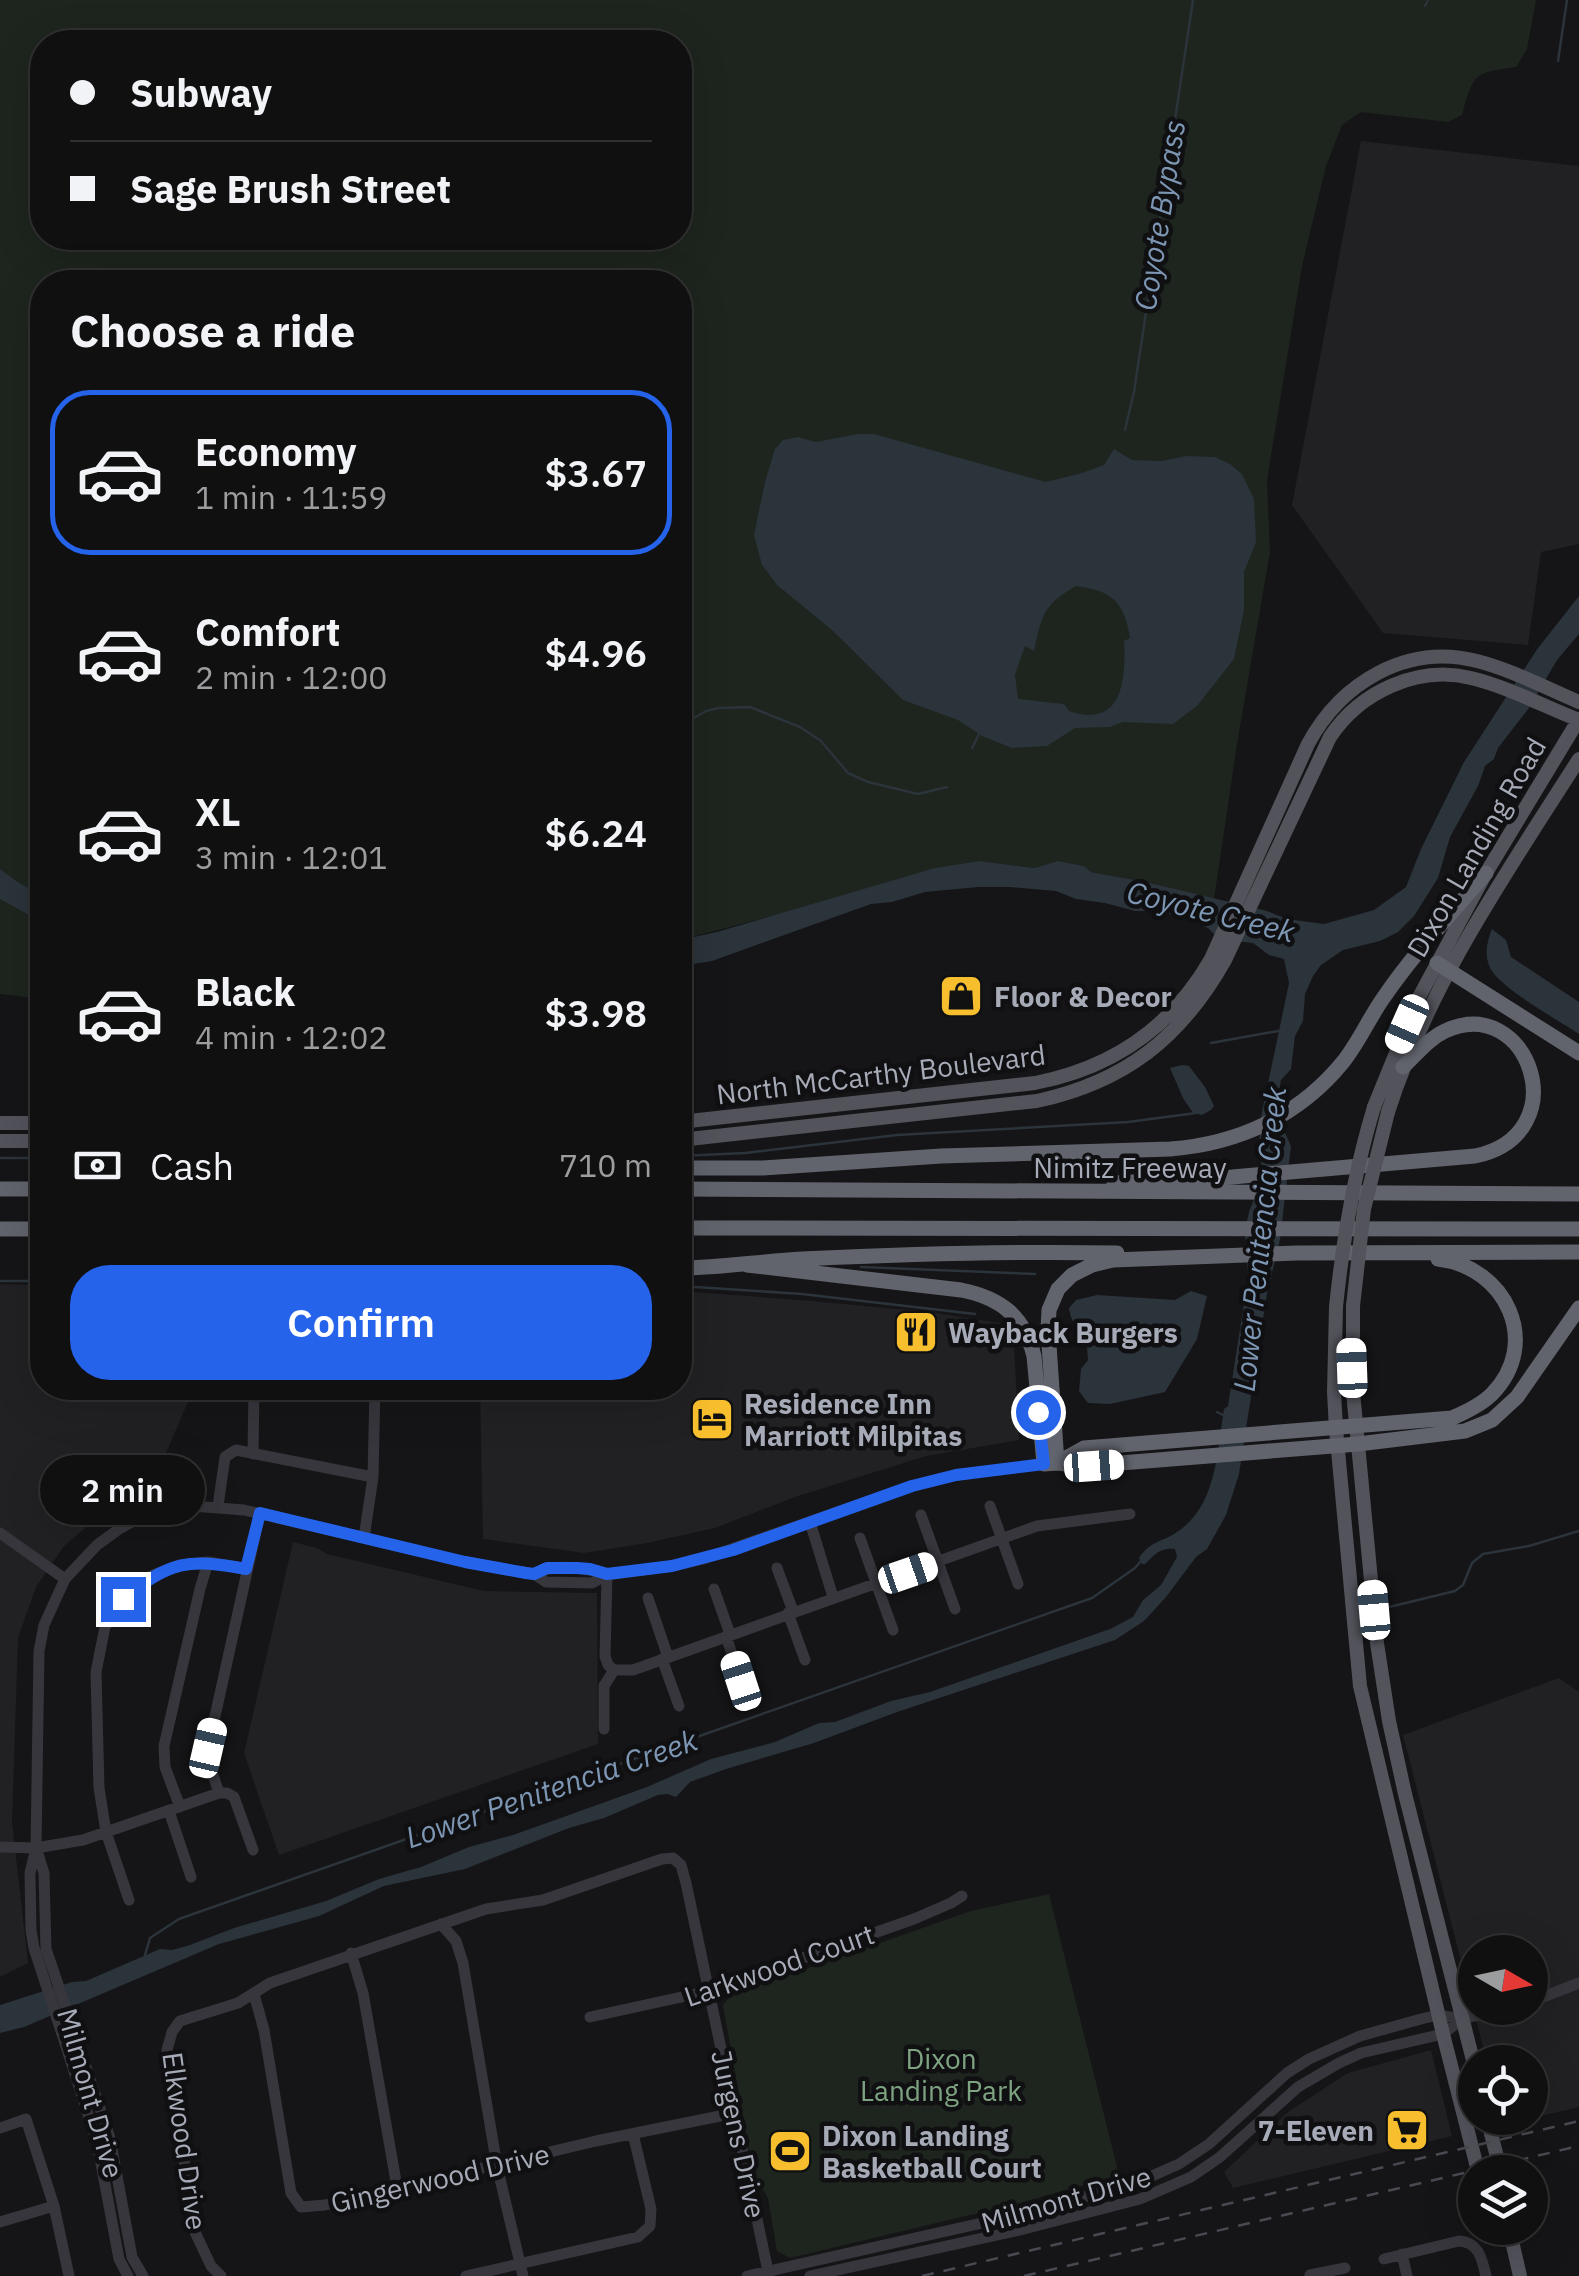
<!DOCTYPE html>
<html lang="en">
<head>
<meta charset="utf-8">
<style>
	body { margin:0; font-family:"IBM Plex Sans",sans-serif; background:#1e1e1f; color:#f1f3f6; height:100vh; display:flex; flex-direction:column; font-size:38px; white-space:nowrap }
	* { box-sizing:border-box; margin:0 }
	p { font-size:32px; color:#9c9d9f }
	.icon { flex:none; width:55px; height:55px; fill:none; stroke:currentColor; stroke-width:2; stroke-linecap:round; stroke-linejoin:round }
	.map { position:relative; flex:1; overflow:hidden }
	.side { position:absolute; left:30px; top:270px; width:662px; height:1130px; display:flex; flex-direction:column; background:#101011; border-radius:40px; box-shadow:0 10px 40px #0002,0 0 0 2px #303031 }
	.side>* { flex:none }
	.hud { position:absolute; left:30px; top:30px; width:662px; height:220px; border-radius:40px; box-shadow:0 10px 40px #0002,0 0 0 2px #303031; display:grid; align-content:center; height:220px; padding:0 40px; background:#101011 }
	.needle { width:65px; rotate:99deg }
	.buttons { position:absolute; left:1458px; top:1935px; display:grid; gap:20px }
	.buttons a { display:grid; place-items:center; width:90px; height:90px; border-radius:50%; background:#101011; box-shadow:0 10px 40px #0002,0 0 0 2px #303031; font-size:50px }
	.end { position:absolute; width:45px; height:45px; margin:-22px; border:12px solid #2563eb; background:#fff; box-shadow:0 0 0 5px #fff }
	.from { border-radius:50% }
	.bubble { position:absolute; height:70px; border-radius:35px; background:#101011; box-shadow:0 10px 40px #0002,0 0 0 2px #303031; font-size:32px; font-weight:600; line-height:70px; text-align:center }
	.car { position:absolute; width:30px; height:60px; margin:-30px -15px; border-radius:12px; box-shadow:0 0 8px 2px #0007; background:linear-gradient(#fff 24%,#345 0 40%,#fff 0 76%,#345 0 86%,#fff 0) }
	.hud b { display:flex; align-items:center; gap:35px; height:95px; font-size:38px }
	.hud b+b { border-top:2px solid #303031 }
	.hud i { width:25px; height:25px; background:#f1f3f6 }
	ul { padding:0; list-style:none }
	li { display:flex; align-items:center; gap:30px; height:165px; margin:0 20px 15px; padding:0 20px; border:5px solid transparent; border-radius:40px }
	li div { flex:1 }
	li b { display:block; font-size:38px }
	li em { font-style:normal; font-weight:600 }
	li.on { border-color:#2563eb }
	li>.icon { width:90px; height:90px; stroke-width:1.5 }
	h2 { padding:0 40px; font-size:45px; line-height:120px }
	.pay { display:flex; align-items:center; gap:25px; height:110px; padding:0 40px; font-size:38px }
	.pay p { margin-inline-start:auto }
	.primary-button { display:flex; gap:20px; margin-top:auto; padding:20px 40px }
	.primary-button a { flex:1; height:115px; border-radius:40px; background:#2563eb; color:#fff; font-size:40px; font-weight:600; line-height:115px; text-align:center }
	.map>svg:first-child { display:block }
	.built { fill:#212124; fill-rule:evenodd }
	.green { fill:#1d251e; fill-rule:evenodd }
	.water { fill:#2b333b; fill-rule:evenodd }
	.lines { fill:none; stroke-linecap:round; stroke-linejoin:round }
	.stream { stroke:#2b333b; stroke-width:2.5 }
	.minor { stroke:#36363c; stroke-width:11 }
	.major { stroke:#52535b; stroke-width:14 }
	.highway { stroke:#62646d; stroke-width:15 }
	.rail { stroke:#494a51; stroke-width:2.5; stroke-dasharray:12 10; stroke-linecap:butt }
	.major-bridge { stroke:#52535b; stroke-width:14 }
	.route { stroke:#2563eb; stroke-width:12 }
	.labels { text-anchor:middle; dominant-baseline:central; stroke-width:9; stroke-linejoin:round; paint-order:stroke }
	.street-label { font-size:28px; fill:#a6abb7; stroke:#101012 }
	.poi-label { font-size:28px; font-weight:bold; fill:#a6abb7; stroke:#101012; text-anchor:start }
	.park-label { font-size:28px; fill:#7da381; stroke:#101012 }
	.water-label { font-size:30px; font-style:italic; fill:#7c96b3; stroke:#101012 }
</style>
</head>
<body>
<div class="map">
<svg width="1579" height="2276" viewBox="0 0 1579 2276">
	<rect width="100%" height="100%" fill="#151517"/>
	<!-- built -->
	<path class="built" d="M1361,141L1579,166V544L1541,552L1528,645L1383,633L1292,505Z
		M0,1284L42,1285V1388H194L150,1490L104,1512L64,1546L36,1587L18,1638L12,1822L28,1963L0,1977Z
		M680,1291L812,1301L928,1312L1000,1323L1014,1346L1019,1440L926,1456L795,1497L715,1528L647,1543L584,1553L483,1539L480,1388H680Z
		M293,1542L317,1548L327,1554L484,1591L597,1593L598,1744L279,1855L244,1753Z
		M1559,1678L1579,1692V2107L1503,2125L1501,2118H1530V2062H1487L1403,1735ZM1475,1952H1530V2008H1475Z
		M1431,2050L1452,2136L1233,2188L1224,2172L1288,2112L1348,2073Z"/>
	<!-- green -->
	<path class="green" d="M0,0H1536L1527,49L1516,67C1473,73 1474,73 1462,115L1448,122L1361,112L1342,125L1326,166L1302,266L1267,480L1270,552L1237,744L1214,899L1146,882L1091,872L1083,866L1058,861L1034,868L980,861L680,940V282H42V999L0,994ZM42,42H680V238H42Z
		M1049,1894L1119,2175L1020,2203L790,2258L777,2251L768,2198L753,2173L723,2005L731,1995L971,1911Z"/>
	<!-- water -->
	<path class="water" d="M858,434H874L1046,482L1082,473L1104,465L1114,449L1132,460L1162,461L1186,456L1215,457L1230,464L1242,474L1254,499L1256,542L1244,572V610L1234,659L1197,706L1173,724L1123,722L1110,727L1075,728L1047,746L1012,748L982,736L958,720L903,700L833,631L777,585L762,565L754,535L765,482L775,449L783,440L798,437L816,442ZM1076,586C1112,591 1124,601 1130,638L1124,641C1126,681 1122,729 1069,711L1064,704L1018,699L1015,675L1025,646L1034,651C1042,615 1043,605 1076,586Z
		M1579,596V634L1557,660L1529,708L1498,748L1494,759L1485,766L1478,786L1450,837L1438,878L1414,916L1398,932L1380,941L1343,950L1321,965L1313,976L1305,994L1303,1021L1295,1036L1291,1069L1281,1080L1275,1111L1291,1146L1280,1240L1267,1293L1239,1474L1226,1515L1207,1549L1196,1557L1166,1597L1144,1621L1115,1640L897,1712L814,1743L726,1769L690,1782L676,1797L667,1794L658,1795L604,1818L569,1828L465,1869L384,1886L319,1916L219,1944L24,2027L0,2033V2005L72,1982L86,1981L160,1949L172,1950L190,1945L234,1928L326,1901L379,1879L421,1867L469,1847L516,1834L647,1787L711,1759L775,1742L819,1723L835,1722L891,1701L930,1692L1110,1629L1133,1617L1143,1600L1161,1585L1177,1557L1175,1549C1161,1547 1155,1554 1145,1564H1142L1139,1558C1151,1540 1161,1543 1177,1532C1217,1506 1217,1451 1224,1409L1228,1406L1248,1278L1245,1230L1249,1212L1257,1192L1262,1167L1259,1148L1261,1117L1289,983L1284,959L1269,955L1253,943L1224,940L1215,935L1208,928L1185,917L1154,911H1135L1105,903L1076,899L1056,891L1010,887H978L925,892L892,902L871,904L712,961L680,966V940L717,932L935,868L980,861L1034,868L1058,861L1084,866L1091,872L1146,882L1267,911L1287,919L1324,924L1374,910L1406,887L1421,849L1464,762L1538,648Z
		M0,869L19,883L42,895V922L0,899Z
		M1492,929L1506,940L1511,957L1579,1002V1034C1558,1020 1500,988 1490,968C1484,955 1487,941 1492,929Z
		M1182,1065L1189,1066L1205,1087L1214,1106L1211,1110L1202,1115L1193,1113L1183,1098L1170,1068Z
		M1191,1291L1207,1296L1197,1339L1165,1392L1110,1404L1088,1403L1079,1391L1081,1369L1088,1360L1086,1332C1075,1325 1071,1322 1069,1308L1076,1300L1097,1295L1175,1300Z"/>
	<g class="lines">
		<!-- stream -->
		<path class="stream" d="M1425,6L1428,0
			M1558,61L1567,0
			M1125,430L1134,392L1193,0
			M680,726L706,711L718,708L750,707L800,727L821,741L848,773L868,782L918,794L947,787
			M972,748L980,732
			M1211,1043L1278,1031
			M680,1156L745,1153L897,1135L1128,1122L1196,1113
			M0,1158H42
			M861,1267L1035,1274
			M0,1281H42
			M680,1286L802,1294L975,1314
			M1217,1412L1223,1415
			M1381,1609L1455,1591L1463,1585L1472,1563L1483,1554L1529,1546L1579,1531
			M145,1955L150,1938L179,1919L1092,1598L1135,1568L1141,1561"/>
		<!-- minor -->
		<path class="minor" d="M253,1454L254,1388
			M218,1506L225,1457L236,1450L373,1477
			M990,1506L1018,1584
			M921,1515L955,1609
			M810,1522L833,1597
			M0,1533L65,1579
			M364,1538L373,1477L375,1388
			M860,1538L893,1630
			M777,1568L793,1611
			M534,1574C557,1563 584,1567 607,1575
			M714,1589L730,1634
			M648,1598L668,1657
			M788,1613L805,1660
			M726,1636L741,1681
			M662,1659L679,1706
			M614,1670H633L1037,1526L1130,1514
			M604,1729V1686L614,1670L608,1665L605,1656L607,1575
			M219,1793L211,1769L208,1748L260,1513
			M219,1793H227L234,1797L253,1850
			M180,1807L165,1767L164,1746L200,1589L208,1562
			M169,1811L191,1877
			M0,1847L36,1848L83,1840L219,1793
			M36,1848L44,1873L46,1949L110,2138L132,2257L143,2276
			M129,1900L106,1832L99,1788L96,1672L105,1627L123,1599L151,1576L180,1565L208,1562L247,1569
			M441,1924L456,1941L463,1963L497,2166L523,2276
			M351,1953L363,1993L397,2187
			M254,1994L264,2030L291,2193L301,2207L325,2205L596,2141L735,2113
			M1530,2002L1579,1983
			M590,2017L709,1991L914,1919L951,1903L962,1896
			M0,2128L26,2119L54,2206L69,2276
			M0,2222L54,2206
			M1402,2254L1407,2276
			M1384,2259L1459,2241C1479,2242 1482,2259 1486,2276
			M1310,2275L1345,2268
			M128,2276L119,2259L97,2142L34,1948L31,1930L30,1873L36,1848L39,1651L44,1625L65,1579L97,1545L119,1529L141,1517L192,1506L244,1510L465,1562L534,1574L546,1582L592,1583L607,1575L672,1566L703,1559L912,1486L956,1475L1044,1464
			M221,2276L211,2266L195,2232L167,2050L172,2032L180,2021L238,2003L270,1983L486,1909L543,1900L662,1859L673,1858L681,1865L686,1883L769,2276
			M466,2276L638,2237L650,2226L651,2209L633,2134
			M747,2276L1017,2215L1136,2183L1179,2164L1209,2144L1287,2073L1309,2059L1360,2036L1421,2019L1438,2015L1462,2019L1509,2008
			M810,2276L1020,2230L1140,2199L1191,2177L1220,2157L1298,2087L1339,2063L1361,2053L1443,2034L1462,2019"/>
		<!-- major -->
		<path class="major" d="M1374,1107L1418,999L1486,873L1579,719
			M1388,1112C1429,984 1507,872 1579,759
			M680,1122L1035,1083C1112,1068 1172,1027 1211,959L1308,744C1341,683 1406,643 1477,661C1512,670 1546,688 1579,702
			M0,1123H42
			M680,1140L1037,1101C1125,1082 1181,1038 1225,960L1330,737C1360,692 1417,665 1471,678C1508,687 1543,706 1579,720
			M0,1141H42
			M1353,1306V1392L1377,1643L1389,1721L1405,1794L1475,2068
			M1336,1307L1334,1392L1336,1429L1360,1686L1443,2034L1476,2163
			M1487,2118L1497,2157
			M1509,2228L1520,2276"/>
		<!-- highway -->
		<path class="highway" d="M1437,963L1579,1053
			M680,1168H763L941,1156L1170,1149C1238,1144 1299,1116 1343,1062C1359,1042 1369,1018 1384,997C1414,953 1452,913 1486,873
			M1114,1183L1232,1177L1475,1156C1579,1134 1528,992 1445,1031C1428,1039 1416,1055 1403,1067
			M0,1189H42
			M680,1189L1579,1194
			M680,1228L1579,1229
			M0,1229H42
			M747,1265L961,1290C1001,1298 1024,1316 1034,1356L1044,1464L1057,1463L1083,1466L1358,1444L1465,1431L1492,1420L1517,1397L1579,1308
			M680,1268C721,1268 761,1261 802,1259C907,1254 1012,1251 1117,1253
			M1057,1463L1048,1330L1049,1310L1058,1289L1072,1275L1092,1265L1113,1260L1297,1253L1579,1252
			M1057,1463L1084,1448L1452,1418C1466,1412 1481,1405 1492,1394C1542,1343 1506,1267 1438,1259"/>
		<!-- rail -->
		<path class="rail" d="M922,2276L1579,2121
			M1024,2276L1579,2146"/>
		<!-- major-bridge -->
		<path class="major-bridge" d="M1353,1306L1364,1209L1388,1112
			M1336,1307C1343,1238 1354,1173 1374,1107
			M1497,2157L1501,2172
			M1476,2163L1479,2172"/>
	</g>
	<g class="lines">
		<!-- route -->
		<path class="route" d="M123,1599C170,1561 188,1558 246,1569L260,1513L465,1562L526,1573L534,1574L547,1568H577L590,1569L607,1574L672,1566L733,1550L912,1486L956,1475L1044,1464L1038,1412"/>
	</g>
	<!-- icons -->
	<defs>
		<g id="shop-square" transform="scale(2.25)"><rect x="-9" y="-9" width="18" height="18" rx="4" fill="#f7be2d" stroke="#101012"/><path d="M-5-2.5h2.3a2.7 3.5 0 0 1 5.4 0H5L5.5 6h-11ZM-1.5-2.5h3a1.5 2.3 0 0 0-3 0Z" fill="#111"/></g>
		<g id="restaurant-square" transform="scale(2.25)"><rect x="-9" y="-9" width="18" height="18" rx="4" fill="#f7be2d" stroke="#101012"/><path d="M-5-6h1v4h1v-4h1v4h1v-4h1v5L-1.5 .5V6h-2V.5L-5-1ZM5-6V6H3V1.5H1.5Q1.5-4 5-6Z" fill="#111"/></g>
		<g id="hotel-square" transform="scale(2.25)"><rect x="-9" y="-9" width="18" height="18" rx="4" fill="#f7be2d" stroke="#101012"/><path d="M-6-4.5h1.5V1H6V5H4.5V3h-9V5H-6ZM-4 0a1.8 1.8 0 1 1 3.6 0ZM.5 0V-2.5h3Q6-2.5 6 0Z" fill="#111"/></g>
		<g id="supermarket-square" transform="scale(2.25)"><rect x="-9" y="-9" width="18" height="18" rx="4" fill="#f7be2d" stroke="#101012"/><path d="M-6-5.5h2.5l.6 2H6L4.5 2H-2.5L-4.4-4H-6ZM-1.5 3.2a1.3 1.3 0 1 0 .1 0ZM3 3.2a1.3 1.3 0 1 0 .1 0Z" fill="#111"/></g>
		<g id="stadium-square" transform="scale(2.25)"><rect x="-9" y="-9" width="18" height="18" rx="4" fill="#f7be2d" stroke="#101012"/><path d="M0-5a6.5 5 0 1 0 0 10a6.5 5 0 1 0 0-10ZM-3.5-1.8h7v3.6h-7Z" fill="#111"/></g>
	</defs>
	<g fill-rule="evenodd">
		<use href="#shop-square" x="961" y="996"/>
		<use href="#restaurant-square" x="916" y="1332"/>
		<use href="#hotel-square" x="712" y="1419"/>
		<use href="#supermarket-square" x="1407" y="2130"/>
		<use href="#stadium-square" x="790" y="2151"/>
	</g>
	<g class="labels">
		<!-- street labels -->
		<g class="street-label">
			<text transform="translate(1476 847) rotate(-60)">Dixon Landing Road</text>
			<text transform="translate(881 1074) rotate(-7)">North McCarthy Boulevard</text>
			<text x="1130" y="1167">Nimitz Freeway</text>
			<text transform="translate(779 1965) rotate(-19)">Larkwood Court</text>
			<text transform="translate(91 2093) rotate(74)">Milmont Drive</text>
			<text transform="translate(739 2134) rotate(78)">Jurgens Drive</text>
			<text transform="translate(185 2141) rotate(82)">Elkwood Drive</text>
			<text transform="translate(440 2178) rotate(-13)">Gingerwood Drive</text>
			<text transform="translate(1066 2199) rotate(-16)">Milmont Drive</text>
		</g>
		<!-- poi labels -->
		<g class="poi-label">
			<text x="994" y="996">Floor &amp; Decor</text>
			<text x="948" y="1332">Wayback Burgers</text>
			<text x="744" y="1403">Residence Inn<tspan x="744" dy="32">Marriott Milpitas</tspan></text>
			<text x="1374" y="2130" text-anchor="end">7-Eleven</text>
			<text x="822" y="2135">Dixon Landing<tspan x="822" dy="32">Basketball Court</tspan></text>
		</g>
		<!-- park labels -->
		<g class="park-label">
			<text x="941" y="2058">Dixon<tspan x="941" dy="32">Landing Park</tspan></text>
		</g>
		<!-- water labels -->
		<g class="water-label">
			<text transform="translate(1159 215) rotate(-81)">Coyote Bypass</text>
			<text transform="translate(1211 911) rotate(14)">Coyote Creek</text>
			<text transform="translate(1259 1239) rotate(-84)">Lower Penitencia Creek</text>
			<text transform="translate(551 1788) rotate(-19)">Lower Penitencia Creek</text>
		</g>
	</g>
</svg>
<div class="buttons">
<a><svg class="needle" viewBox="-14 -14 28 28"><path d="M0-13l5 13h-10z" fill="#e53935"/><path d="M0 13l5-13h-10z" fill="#9c9d9f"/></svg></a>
<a><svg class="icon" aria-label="locate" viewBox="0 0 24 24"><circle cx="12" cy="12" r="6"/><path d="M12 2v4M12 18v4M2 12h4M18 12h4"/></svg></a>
<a><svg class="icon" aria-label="layers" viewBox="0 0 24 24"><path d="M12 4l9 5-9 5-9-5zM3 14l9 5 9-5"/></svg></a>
</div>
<i class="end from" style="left:1038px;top:1412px"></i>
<i class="end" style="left:123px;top:1599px"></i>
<div class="bubble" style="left:40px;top:1455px;width:165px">2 min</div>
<i class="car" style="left:1407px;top:1024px;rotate:204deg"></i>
<i class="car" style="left:1352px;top:1368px;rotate:358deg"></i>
<i class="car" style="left:1094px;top:1466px;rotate:86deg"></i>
<i class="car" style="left:908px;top:1573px;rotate:71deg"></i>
<i class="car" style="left:1374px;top:1610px;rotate:355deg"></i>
<i class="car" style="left:741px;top:1681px;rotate:342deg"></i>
<i class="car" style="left:208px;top:1748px;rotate:13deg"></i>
<div class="hud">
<b><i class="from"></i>Subway</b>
<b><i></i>Sage Brush Street</b>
</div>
<section class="side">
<h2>Choose a ride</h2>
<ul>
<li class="on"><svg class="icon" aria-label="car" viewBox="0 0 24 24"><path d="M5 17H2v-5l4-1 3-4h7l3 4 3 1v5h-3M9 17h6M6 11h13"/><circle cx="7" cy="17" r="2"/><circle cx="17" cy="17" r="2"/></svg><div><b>Economy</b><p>1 min · 11:59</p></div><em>$3.67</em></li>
<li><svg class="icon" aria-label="car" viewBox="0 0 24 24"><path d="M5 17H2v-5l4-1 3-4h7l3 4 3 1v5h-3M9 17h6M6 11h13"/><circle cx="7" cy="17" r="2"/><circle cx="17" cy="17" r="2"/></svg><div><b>Comfort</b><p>2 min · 12:00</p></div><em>$4.96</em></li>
<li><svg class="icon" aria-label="car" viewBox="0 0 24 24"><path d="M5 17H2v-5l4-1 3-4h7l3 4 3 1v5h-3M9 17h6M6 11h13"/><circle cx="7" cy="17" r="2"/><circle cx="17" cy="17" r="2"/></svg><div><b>XL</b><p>3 min · 12:01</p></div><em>$6.24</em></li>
<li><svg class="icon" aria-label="car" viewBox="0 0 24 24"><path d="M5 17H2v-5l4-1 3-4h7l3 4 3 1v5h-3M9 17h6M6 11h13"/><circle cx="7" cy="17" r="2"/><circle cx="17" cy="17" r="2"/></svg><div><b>Black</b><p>4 min · 12:02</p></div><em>$3.98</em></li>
</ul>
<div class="pay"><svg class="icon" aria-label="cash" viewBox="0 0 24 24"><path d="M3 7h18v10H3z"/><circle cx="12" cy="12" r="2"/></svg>Cash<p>710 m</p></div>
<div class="primary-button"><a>Confirm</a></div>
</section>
</div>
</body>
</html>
